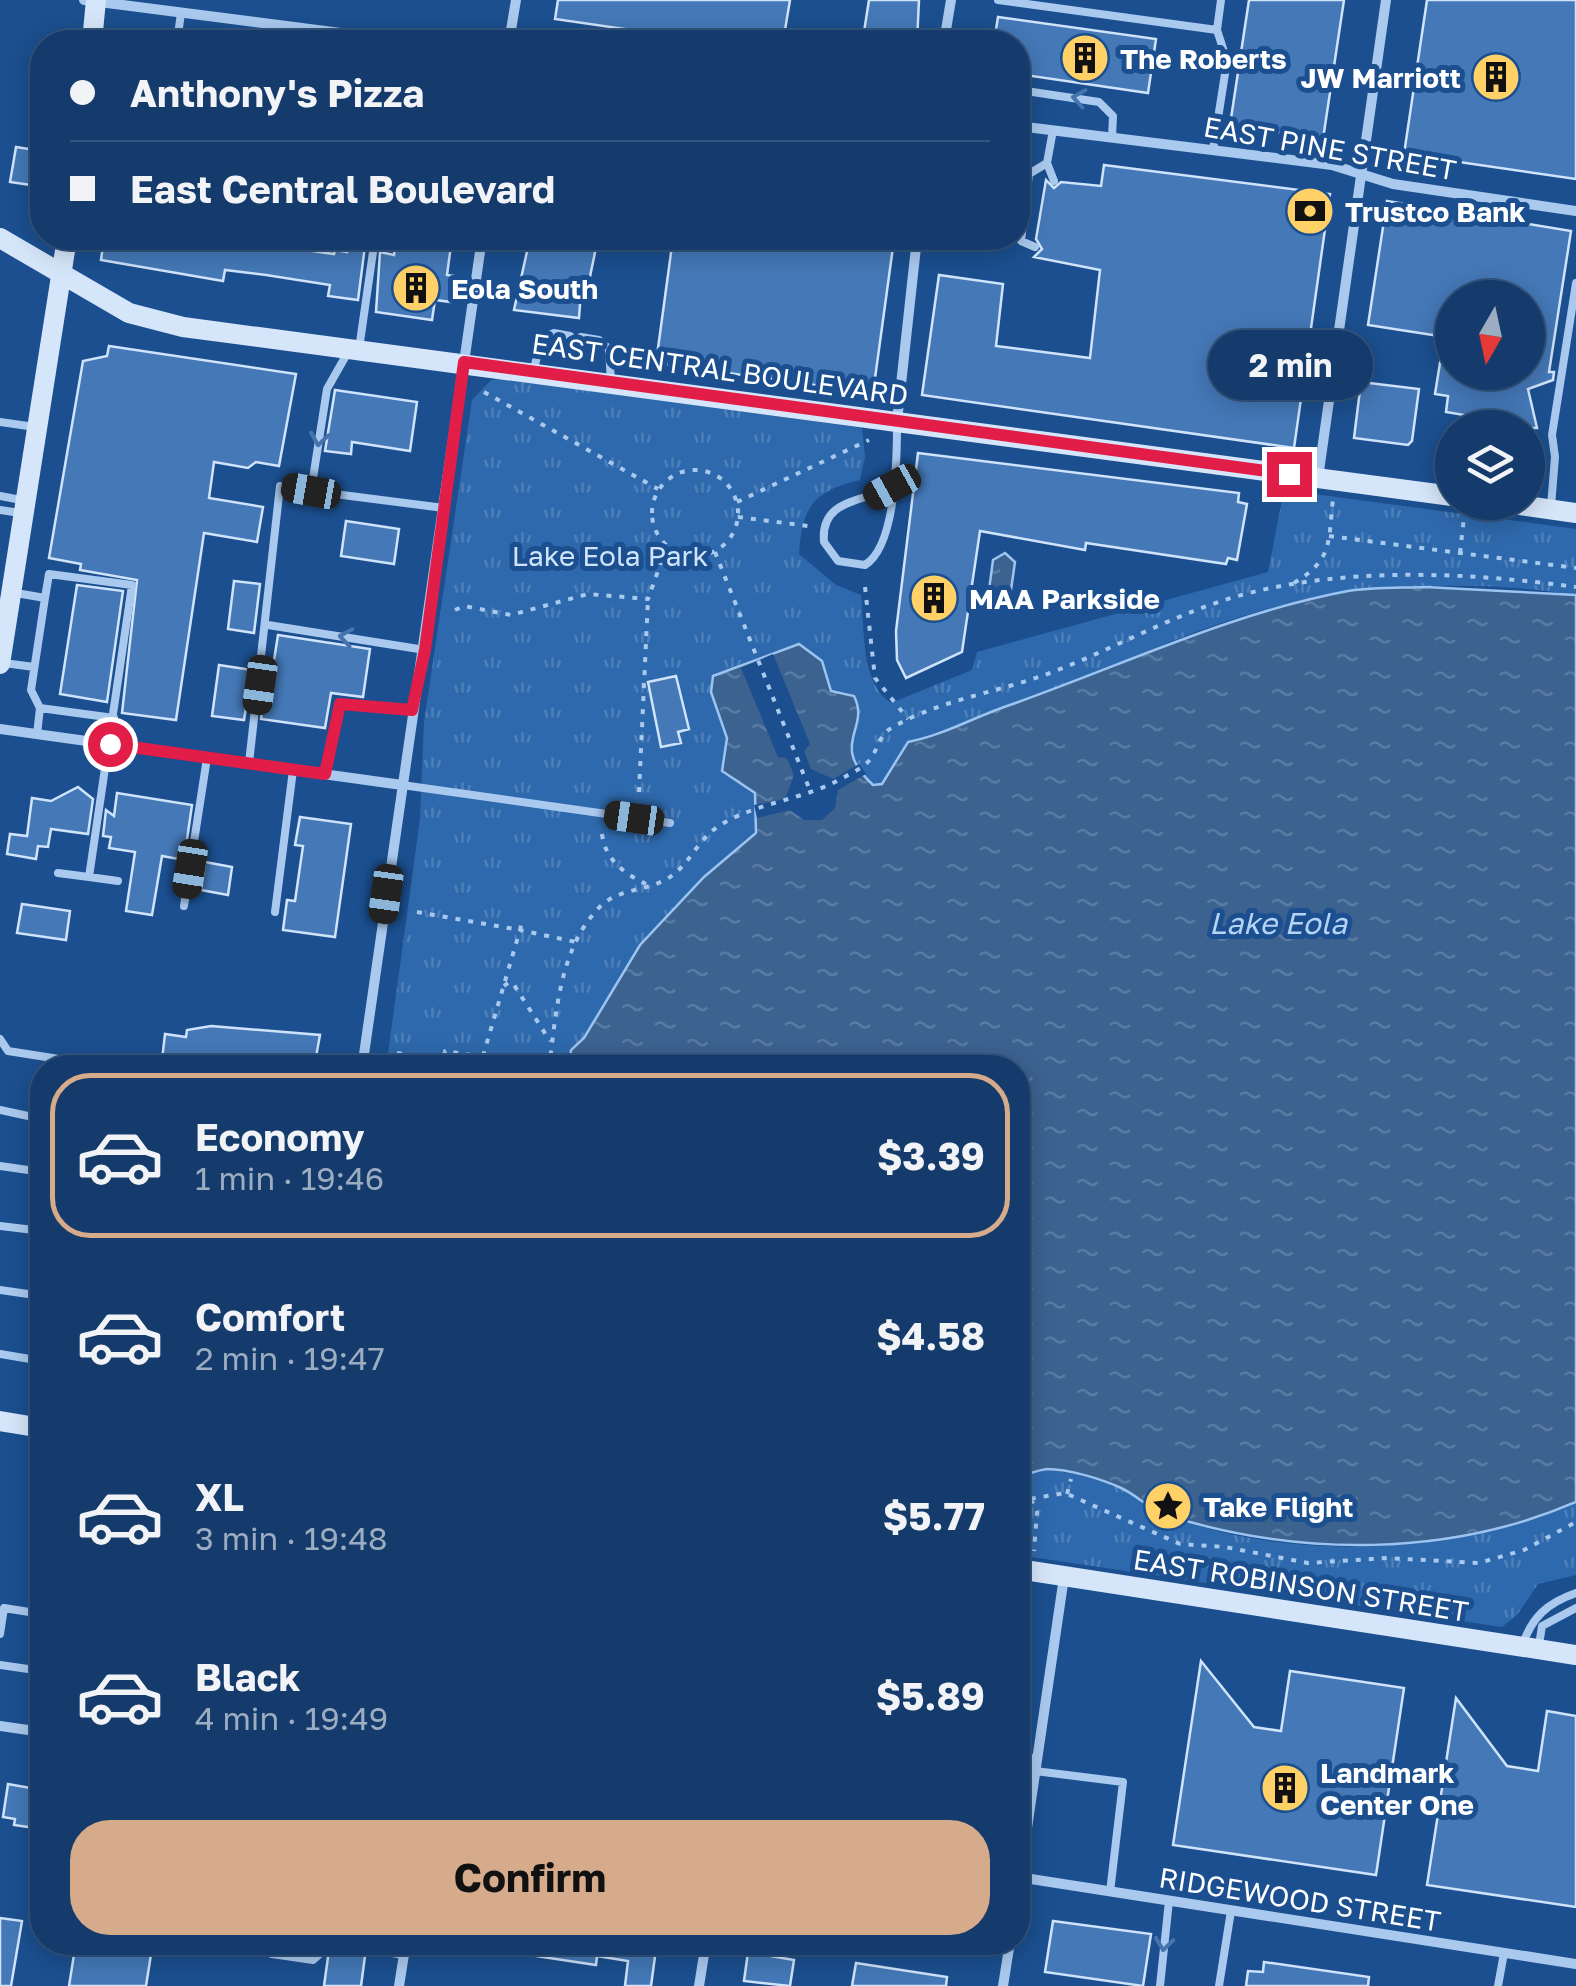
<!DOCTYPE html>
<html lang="en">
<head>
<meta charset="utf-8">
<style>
	body { margin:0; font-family:"Golos Text",sans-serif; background:#214673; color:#f1f3f6; height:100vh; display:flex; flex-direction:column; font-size:38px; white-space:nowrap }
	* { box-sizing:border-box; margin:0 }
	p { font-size:32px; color:#9dadc1 }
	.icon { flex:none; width:55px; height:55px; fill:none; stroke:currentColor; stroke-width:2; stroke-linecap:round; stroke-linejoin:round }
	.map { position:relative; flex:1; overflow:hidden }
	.panel { position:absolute; left:30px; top:1055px; width:1000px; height:900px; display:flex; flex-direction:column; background:#143b6b; border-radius:40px; box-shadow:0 5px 25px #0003,0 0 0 2px #33557e }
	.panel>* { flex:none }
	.top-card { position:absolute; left:30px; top:30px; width:1000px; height:220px; border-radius:40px; box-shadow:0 5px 25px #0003,0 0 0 2px #33557e; display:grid; align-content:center; height:220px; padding:0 40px; background:#143b6b }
	.needle { width:65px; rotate:189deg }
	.tools { position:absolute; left:1435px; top:280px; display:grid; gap:20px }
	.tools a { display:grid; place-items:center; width:110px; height:110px; border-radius:50%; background:#143b6b; box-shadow:0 5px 25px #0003,0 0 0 2px #33557e; font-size:50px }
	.end { position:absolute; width:45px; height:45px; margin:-22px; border:12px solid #e11d48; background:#fff; box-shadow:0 0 0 5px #fff }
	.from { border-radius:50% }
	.bubble { position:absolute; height:70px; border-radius:35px; background:#143b6b; box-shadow:0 5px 25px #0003,0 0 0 2px #33557e; font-size:32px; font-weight:700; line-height:70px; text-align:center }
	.car { position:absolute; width:30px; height:60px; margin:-30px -15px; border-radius:12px; box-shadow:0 0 8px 2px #0007; background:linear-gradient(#222 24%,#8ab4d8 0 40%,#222 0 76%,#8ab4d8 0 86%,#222 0) }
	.top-card b { display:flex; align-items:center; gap:35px; height:95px; font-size:38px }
	.top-card b+b { border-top:2px solid #33557e }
	.top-card i { width:25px; height:25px; background:#f1f3f6 }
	ul { padding:18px 0 0; list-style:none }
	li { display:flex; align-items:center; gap:30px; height:165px; margin:0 20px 15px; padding:0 20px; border:5px solid transparent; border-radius:40px }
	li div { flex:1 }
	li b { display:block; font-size:38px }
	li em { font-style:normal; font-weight:700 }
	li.active { border-color:#d6ab8b }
	li>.icon { width:90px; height:90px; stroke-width:1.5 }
	.action { display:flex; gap:20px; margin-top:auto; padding:20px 40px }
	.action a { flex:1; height:115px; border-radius:40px; background:#d6ab8b; color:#111; font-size:40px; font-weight:700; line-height:115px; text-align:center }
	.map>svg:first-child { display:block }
	.grass { fill:url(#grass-tufts) }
	.water { fill:url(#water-ripples); stroke:#9cc4f0; stroke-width:2.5 }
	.pier { fill:#1b4f8f }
	.building { fill:#4478b7; stroke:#cfe3fa; stroke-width:2.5 }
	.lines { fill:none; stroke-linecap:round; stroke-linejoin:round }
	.path { stroke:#a9c9ee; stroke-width:4; stroke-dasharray:5 8; stroke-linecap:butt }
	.lane { stroke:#a9c9ee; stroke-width:8 }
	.street { stroke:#a9c9ee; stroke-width:10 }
	.secondary { stroke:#d6e6fa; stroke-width:20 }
	.oneway { stroke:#4674ac }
	.route { stroke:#e11d48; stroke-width:12 }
	.labels { text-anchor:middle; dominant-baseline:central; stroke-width:10; stroke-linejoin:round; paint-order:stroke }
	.poi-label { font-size:28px; font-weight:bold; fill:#fff; stroke:#1b4f8f; text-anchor:start }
	.street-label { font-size:28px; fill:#fff; stroke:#1b4f8f }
	.park-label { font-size:28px; fill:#cfe3fa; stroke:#1b4f8f }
	.water-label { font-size:30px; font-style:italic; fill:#b5d3f5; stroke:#1b4f8f }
</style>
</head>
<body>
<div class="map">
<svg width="1576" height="1986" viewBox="0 0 1576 1986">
	<defs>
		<pattern id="grass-tufts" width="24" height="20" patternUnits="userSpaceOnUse" patternTransform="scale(2.5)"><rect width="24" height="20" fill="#2e69ad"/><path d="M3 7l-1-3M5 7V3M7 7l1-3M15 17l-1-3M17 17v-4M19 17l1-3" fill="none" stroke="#4d80b9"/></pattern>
		<pattern id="water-ripples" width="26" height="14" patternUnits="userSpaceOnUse" patternTransform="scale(2.5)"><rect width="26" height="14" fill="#3c6290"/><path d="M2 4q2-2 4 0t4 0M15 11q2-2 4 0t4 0" fill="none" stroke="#597aa1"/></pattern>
	</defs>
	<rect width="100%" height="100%" fill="#1b4f8f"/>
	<!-- grass -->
	<path class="grass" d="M505,379L862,428L865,457L860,480C814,491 802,506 799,554L836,585L861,595C865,629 860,683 891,703L972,670L977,652L1268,572L1284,490L1576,529V595C1468,578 1355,584 1250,614C1175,636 1103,672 1029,698C987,713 951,734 908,742L883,784L873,785C850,763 845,743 860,715L849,693L831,691L822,661L799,645L714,676L711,692L727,738L722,771L755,793L756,833L704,877L640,945L584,1038L572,1049L569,1067L386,1068L420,819L424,722L472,400L491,380Z
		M1044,1469C1069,1473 1096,1478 1119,1487C1135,1494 1148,1509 1164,1515C1293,1562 1451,1556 1576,1502V1575L1538,1584L1517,1615L1502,1627L1018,1555V1476Z"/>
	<!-- water -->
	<path class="water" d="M1005,553L1015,562L1009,604L998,610L987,605L993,560Z
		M1425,587L1576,595V1502C1448,1557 1299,1557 1166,1515C1150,1510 1137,1495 1121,1488C1102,1479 1068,1469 1047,1469C1038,1470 1027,1475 1018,1476V1068H569L571,1050L584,1038L640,945L704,877L756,833L755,793L722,771L727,738L711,692L713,676L799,644L822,661L831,691L854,696C871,730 828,743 873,785L882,784L908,742C944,735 972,718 1007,706C1121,666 1230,613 1348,591C1373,587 1400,588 1425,587Z"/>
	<!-- pier -->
	<path class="pier" d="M773,654L810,744L804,751L811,769L833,779L859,764L866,774L838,790L835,808L822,820H804L790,810L757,818L754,805L785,799L794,775L787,758L778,757L741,668Z"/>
	<!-- building -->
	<path class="building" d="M558,0H790L783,42H714L555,19Z
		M869,0H919L917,42L863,38Z
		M1249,0H1344L1323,139L1230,125Z
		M1427,0H1576V179L1404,154Z
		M998,17L1156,39L1148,93L1018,74V42H994Z
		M16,147L42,151L38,186L10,182Z
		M1104,165L1330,194L1294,448L922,395L939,275L1003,284L996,346L1090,358L1100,270L1034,257L1042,249L1036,239L1046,180L1054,188L1061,182L1101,186Z
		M1387,201L1571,231L1549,372H1554L1553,380L1528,389L1537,428H1460L1482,418L1446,412L1448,396L1435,394L1444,338H1452V372H1528V298H1452V338L1368,325Z
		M104,238H272L271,245L334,254L335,250L347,252L348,243L365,246L358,300L328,296L330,285L266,275L225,270L223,281L101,260Z
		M396,238H452L447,275L454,276L451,302L435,300L432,320L376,312L380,252L394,255Z
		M530,238H598L587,291H581L579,318L514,310Z
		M673,238H824L893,247L873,393L656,363Z
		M109,346L296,374L279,466L256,462L248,468L214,462L209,498L263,507L257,542L204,533L176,720L122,713L137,580L80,570L81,564L49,558L83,361L107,356Z
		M1361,382L1419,389L1412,441L1408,445L1354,438Z
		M335,390L417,402L410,451L352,442L351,454L325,451Z
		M918,453L1239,493L1238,502L1247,504L1237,560L1228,558L1226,564L1086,543L1085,550L980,531L962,652L906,678L897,660L896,631Z
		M346,521L399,529L394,564L341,556Z
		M234,581L260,584L254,633L228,629Z
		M77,585L123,591L107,702L60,694Z
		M278,635L370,649L363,697L331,693L325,728L261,719L267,672L272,673Z
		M219,665L252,670L244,720L212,716Z
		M676,676L689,729L678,732L681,743L661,747L648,682Z
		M78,787L93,799L88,834L51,829L48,847L38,846L36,859L7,854L10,834L27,836L32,798L51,801Z
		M117,793L192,805L184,860L162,856L152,915L126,911L135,852L109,848L111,837L103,836L106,810L114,816Z
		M300,817L351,824L335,937L283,930L287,900L295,901L303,846L295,845Z
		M205,862L232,867L228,895L201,890Z
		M22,904L70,911L66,940L17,933Z
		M211,1026L320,1035L314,1068H161L165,1034L186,1037L187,1030Z
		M1201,1661L1254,1727L1281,1731L1290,1671L1404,1688L1376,1875L1173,1845Z
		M1456,1698L1507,1766L1538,1771L1547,1711L1576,1716V1907L1427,1885Z
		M8,1784L42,1790V1829L14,1825L15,1819L3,1817Z
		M0,1918L22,1921L11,1986H0Z
		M1053,1921L1151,1934L1143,1986L1045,1972Z
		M76,1942H153L146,1986H69Z
		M510,1942H657L651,1986H625L628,1961L597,1956L596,1965L509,1952Z
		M334,1951L365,1956L361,1986H324L328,1957Z
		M748,1952L794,1960L790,1986L744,1981Z
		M1264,1962L1369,1977L1368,1986H1246L1248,1971L1263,1972Z
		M856,1963L947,1977L946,1986H852Z"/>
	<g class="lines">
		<!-- path -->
		<path class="path" d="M484,392L658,489
			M652 513a43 43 0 1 1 86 0a43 43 0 1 1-86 0Z
			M737,502L869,440
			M738,517L808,526
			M1329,536L1576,568
			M715,552L811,793
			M1460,553L1464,517
			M1294,583C1334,559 1328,541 1333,499
			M865,587L875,678L908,719
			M455,610L464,606L511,615L588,594L648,599L667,546
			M639,792L648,599
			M602,834C605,860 625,874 646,884
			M417,912L520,930L521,925
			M504,986L509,982L514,985L550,1041
			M397,1053L444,1060L445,1051L549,1067
			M483,1056L520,930L576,942
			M549,1068C556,1015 559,952 596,911C614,889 640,892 663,881C688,869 695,843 716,828C750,804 797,801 835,782C847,775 864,769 872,757C879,745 880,734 893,727C940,700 999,692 1050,673C1111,650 1169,617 1231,598C1339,566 1466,572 1576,587
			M1067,1494L1071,1479
			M1031,1499L1037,1512L1034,1551
			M1018,1501L1065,1493L1180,1544L1225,1547L1308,1563L1387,1558L1479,1563L1524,1550L1576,1522"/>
		<!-- lane -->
		<path class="lane" d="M998,0L1217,30
			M177,42L181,13
			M1018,94L1026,91L1099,102L1113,116L1112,137
			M1213,150L1227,61L1217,30L1221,0
			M1047,163L1054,181
			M1035,247L1021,241L1029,174L1047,163L1053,130
			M581,337L599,340L609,349L611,382
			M359,349L375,238
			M533,372L542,338L554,333L570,336
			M0,422L35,427
			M892,487C863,502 820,499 824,542L838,561L865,565C896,546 897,459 897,425
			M311,491L444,508
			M0,496L21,500
			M1551,506L1555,457L1552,435L1576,283
			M0,510L20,513
			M16,593L45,598L49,574L132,585L89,877L118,881
			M268,625L425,650
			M4,663L34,667
			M40,708L31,690L45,598
			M37,734L40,708L114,718
			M249,763L280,486L311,491L327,389L348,352
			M325,774L340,704L412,711
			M402,785L670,823
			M58,873L89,877
			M184,906L207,758
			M275,912L293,770
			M0,1039L8,1051L116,1068
			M0,1110L42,1119
			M0,1166L42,1172
			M0,1226L42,1231
			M0,1290L42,1296
			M0,1354L42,1361
			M0,1634L4,1608L42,1614
			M1539,1645L1542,1626L1576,1608
			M1522,1646C1532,1617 1547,1603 1576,1593
			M0,1665L42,1671
			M1018,1756L1037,1759
			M1035,1771L1123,1782L1110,1892
			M272,1954L313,1960L332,1943L404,1955
			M1160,1986L1169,1901
			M1219,1986L1231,1911
			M1498,1986L1504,1953"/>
		<!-- street -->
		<path class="street" d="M84,0L410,42
			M509,42L516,0
			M944,42L951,0
			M1018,126L1332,165L1393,184L1576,211
			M897,421L917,238
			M1318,478L1386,0
			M0,729L402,785
			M362,1068L482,238
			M0,1726L42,1732
			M1018,1877L1576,1964
			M1018,1889L1064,1577
			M399,1986L406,1942
			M699,1986L706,1942
			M1003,1986L1010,1942"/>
		<!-- secondary -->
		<path class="secondary" d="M92,42L96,0
			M0,238L129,313L183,327L1452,496
			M1498,502L1576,513
			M0,664L67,238
			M0,1421L42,1428
			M1018,1569L1576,1655"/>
	</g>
	<!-- one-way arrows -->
	<defs><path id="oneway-chevron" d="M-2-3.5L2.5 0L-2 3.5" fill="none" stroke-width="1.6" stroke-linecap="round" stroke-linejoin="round" transform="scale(2.5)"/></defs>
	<g class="oneway">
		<use href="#oneway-chevron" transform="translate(1079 98) rotate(-170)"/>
		<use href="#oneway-chevron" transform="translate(319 439) rotate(99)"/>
		<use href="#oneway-chevron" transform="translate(346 637) rotate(-171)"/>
		<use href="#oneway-chevron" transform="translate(1164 1944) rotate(97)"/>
	</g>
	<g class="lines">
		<!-- route -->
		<path class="route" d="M110,744L325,774L340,704L412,710L425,650L464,362L1289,474"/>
	</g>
	<!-- icons -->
	<defs>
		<g id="building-disc" transform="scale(2.5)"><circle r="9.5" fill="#ffd166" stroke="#1b4f8f"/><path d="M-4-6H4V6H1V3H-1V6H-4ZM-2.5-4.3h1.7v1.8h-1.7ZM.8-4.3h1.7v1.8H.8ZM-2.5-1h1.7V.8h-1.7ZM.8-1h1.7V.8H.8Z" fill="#111"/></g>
		<g id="bank-disc" transform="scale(2.5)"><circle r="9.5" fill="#ffd166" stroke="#1b4f8f"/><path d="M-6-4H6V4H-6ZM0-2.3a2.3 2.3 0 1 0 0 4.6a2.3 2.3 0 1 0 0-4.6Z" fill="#111"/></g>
		<g id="sight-disc" transform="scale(2.5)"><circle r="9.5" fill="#ffd166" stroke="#1b4f8f"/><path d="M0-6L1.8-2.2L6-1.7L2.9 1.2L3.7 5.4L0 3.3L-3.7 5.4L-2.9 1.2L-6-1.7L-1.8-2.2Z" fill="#111"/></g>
	</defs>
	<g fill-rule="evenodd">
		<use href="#building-disc" x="1085" y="58"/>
		<use href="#building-disc" x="1496" y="77"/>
		<use href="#bank-disc" x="1310" y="211"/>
		<use href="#building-disc" x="416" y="288"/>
		<use href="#building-disc" x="934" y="598"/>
		<use href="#sight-disc" x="1168" y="1506"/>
		<use href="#building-disc" x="1285" y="1788"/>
	</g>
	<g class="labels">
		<!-- poi labels -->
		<g class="poi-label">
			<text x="1120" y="58">The Roberts</text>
			<text x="1461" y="77" text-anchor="end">JW Marriott</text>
			<text x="1345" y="211">Trustco Bank</text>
			<text x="451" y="288">Eola South</text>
			<text x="969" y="598">MAA Parkside</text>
			<text x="1203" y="1506">Take Flight</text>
			<text x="1320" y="1772">Landmark<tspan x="1320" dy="32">Center One</tspan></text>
		</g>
		<!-- street labels -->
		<g class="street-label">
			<text transform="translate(1330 148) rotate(10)">EAST PINE STREET</text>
			<text transform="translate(720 369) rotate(8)">EAST CENTRAL BOULEVARD</text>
			<text transform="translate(1301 1585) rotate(9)">EAST ROBINSON STREET</text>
			<text transform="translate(1300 1899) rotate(9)">RIDGEWOOD STREET</text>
		</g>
		<!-- park labels -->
		<g class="park-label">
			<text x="610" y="555">Lake Eola Park</text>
		</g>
		<!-- water labels -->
		<g class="water-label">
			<text x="1278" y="923">Lake Eola</text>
		</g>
	</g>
</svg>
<div class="tools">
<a><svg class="needle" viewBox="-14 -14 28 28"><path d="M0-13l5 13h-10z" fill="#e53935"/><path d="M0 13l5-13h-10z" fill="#9dadc1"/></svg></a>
<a><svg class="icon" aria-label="layers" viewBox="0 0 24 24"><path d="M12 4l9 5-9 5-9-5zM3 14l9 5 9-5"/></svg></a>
</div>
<i class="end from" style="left:110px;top:744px"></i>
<i class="end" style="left:1289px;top:474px"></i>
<div class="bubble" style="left:1208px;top:330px;width:165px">2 min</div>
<i class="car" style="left:892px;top:487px;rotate:241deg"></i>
<i class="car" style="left:311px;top:491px;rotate:280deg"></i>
<i class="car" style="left:260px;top:685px;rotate:188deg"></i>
<i class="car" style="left:634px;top:818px;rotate:278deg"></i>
<i class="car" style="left:190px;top:869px;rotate:189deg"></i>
<i class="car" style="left:386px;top:894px;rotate:188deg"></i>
<div class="top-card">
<b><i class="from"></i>Anthony's Pizza</b>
<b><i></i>East Central Boulevard</b>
</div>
<section class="panel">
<ul>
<li class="active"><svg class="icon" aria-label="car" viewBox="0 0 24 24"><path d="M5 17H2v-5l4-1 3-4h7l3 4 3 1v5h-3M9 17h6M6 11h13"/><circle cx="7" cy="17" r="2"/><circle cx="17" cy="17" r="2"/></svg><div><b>Economy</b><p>1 min · 19:46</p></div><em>$3.39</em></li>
<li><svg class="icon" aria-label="car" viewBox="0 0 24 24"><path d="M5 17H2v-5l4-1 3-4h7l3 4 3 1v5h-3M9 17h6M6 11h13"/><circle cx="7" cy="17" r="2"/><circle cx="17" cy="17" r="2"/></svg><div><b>Comfort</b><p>2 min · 19:47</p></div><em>$4.58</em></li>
<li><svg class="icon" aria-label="car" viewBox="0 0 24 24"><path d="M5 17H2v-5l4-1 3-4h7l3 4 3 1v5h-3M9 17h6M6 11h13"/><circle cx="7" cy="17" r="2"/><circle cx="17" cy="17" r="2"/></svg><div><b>XL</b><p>3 min · 19:48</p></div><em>$5.77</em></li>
<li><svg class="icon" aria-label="car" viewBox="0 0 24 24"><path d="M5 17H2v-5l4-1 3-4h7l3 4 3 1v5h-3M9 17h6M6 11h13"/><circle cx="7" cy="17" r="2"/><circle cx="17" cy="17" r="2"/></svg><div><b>Black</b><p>4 min · 19:49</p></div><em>$5.89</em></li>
</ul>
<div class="action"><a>Confirm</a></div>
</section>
</div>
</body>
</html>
